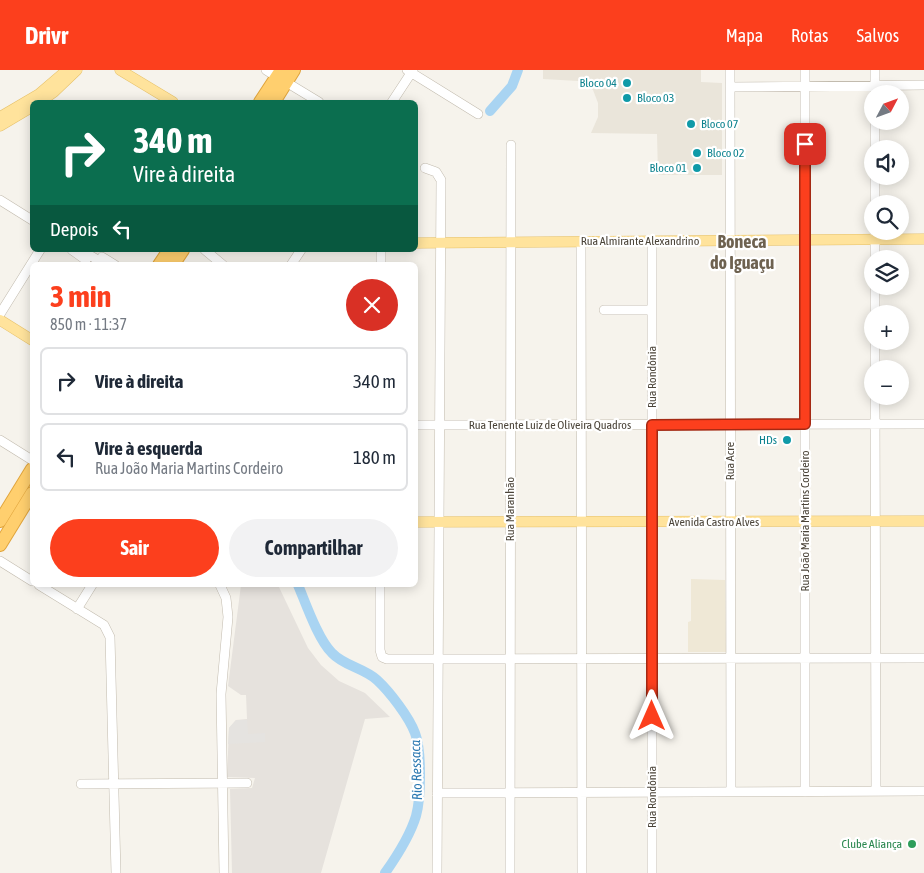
<!DOCTYPE html>
<html lang="pt">
<meta charset="utf-8">
<style>
:root{--surface:#fff;--page:#f2f2f3;--text:#1f2937;--muted:#747a83;--line:#e0e1e3;--accent:#fc3f1d}
body{margin:0;font-family:"Asap Condensed",sans-serif;background:var(--page);color:var(--text);height:100vh;display:flex;flex-direction:column;font-size:19px;white-space:nowrap}
*{box-sizing:border-box;margin:0}
p{font-size:16px;color:var(--muted)}
.icon{flex:none;width:28px;height:28px;fill:none;stroke:currentColor;stroke-width:2;stroke-linecap:round;stroke-linejoin:round}
.map{position:relative;flex:1;overflow:hidden}
.details{position:absolute;left:30px;top:192px;width:388px;height:325px;display:flex;flex-direction:column;background:var(--surface);border-radius:8px;box-shadow:0 2px 12px #0003}
.details>*{flex:none}
.guide{position:absolute;left:30px;top:30px;width:388px;height:152px;border-radius:8px;box-shadow:0 2px 12px #0003;background:#0b6e4f;color:#fff;overflow:hidden}
.needle{width:32px;rotate:49deg}
.tools{position:absolute;left:864px;top:15px;display:grid;gap:10px}
.tools a{display:grid;place-items:center;width:45px;height:45px;border-radius:50%;background:var(--surface);box-shadow:0 2px 12px #0003;font-size:25px}
.pin{position:absolute;display:grid;place-items:center;width:42px;height:42px;color:#fff;margin:-21px;border-radius:10px;box-shadow:0 2px 8px #0006}
.me{position:absolute;width:55px;margin:-28px;rotate:0deg;stroke-linejoin:round;filter:drop-shadow(0 0 4px #0008)}
.turn{display:flex;align-items:center;gap:18px;height:105px;padding:0 20px;font-size:22px}
.turn .icon{width:65px;height:65px;stroke-width:2.5}
.turn b{display:block;font-size:35px;line-height:42px}
.then{display:flex;align-items:center;height:48px;padding:0 20px;background:#0003;gap:10px;font-size:19px}
.round{display:grid;place-items:center;flex:none;width:52px;height:52px;border-radius:26px;background:var(--page)}
.overview{display:flex;align-items:center;justify-content:space-between;height:85px;padding:0 20px}
h1{font-size:30px;font-weight:700;line-height:38px;color:var(--accent)}
.action{display:flex;gap:10px;margin-top:auto;padding:10px 20px}
.action a{flex:1;height:58px;border-radius:30px;background:var(--accent);color:#fff;font-size:20px;font-weight:700;line-height:58px;text-align:center}
.action a+a{background:var(--page);color:var(--text)}
ul{padding:0;list-style:none}
li{display:flex;align-items:center;gap:15px;height:68px;margin:0 10px 8px;padding:0 10px;border:2px solid var(--line);border-radius:8px}
li div{flex:1}
li b{display:block;font-size:19px}
li em{font-style:normal}
header{display:flex;align-items:center;gap:30px;box-sizing:border-box;height:70px;padding:0 25px;background:var(--accent);color:#fff}
header strong{font-size:24px}
nav{display:flex;gap:28px;margin-inline-start:auto;font-size:18px}
.map>svg:first-child{display:block}
</style>
<header>
<strong>Drivr</strong>
<nav><a>Mapa</a><a>Rotas</a><a>Salvos</a></nav>
</header>
<div class="map">
<svg width="924" height="803" viewBox="0 0 924 803">
<rect width="100%" height="100%" fill="#f6f3ec"/>
<path fill="#eae5da" d="M543,0H701V12L722,13V105H658L657,64L591,63L598,47V33L593,20L589,16L578,11L543,9Z"/>
<path fill="#e6e2dd" d="M241,515H278L308,578L321,595L339,611L365,623L390,647L365,649L321,803H232L230,719L252,718L255,708L227,707L229,658L236,650L247,649L246,625H241L228,616Z"/>
<path fill="#efe8d6" d="M691,509L725,510L726,582H688V552L691,551Z"/>
<path fill="#e5e3e0" d="M236,650H247L248,664L265,663V672L228,674L229,658Z"/>
<g fill="none" stroke-linecap="round" stroke-linejoin="round">
<path stroke="#a9d4f2" stroke-width="10" d="M490,41L512,16L518,0
M298,515C306,534 318,569 332,583C344,596 364,598 377,610C390,622 409,647 415,663C422,681 421,728 416,746C410,766 397,786 385,803"/>
<g stroke="#c2bbae" stroke-width="10">
<path id="minor" d="M266,0L277,7
M407,0L478,44
M730,0L731,722
M875,0V24
M286,12L319,32
M730,17L924,15
M392,32L413,0
M875,51V79
M425,98L436,102L441,110L437,803
M875,106V134
M0,130L32,150
M875,161V189
M652,171V803
M581,172L582,803
M72,180L86,190
M81,180L106,195
M205,180L223,195
M102,187L115,195
M291,195L301,180
M381,195V180
M875,216V244
M604,240H652
M0,244L40,180
M875,271V299
M875,326L876,721
M415,355L924,354
M0,370L32,390
M0,491L32,511
M39,515L104,555L110,567L116,803
M220,515L226,528L228,547L221,624L224,803
M380,515V580L382,587L387,589L924,588
M77,539L92,515
M81,714L247,713
M805,722V0
M437,723L924,721
M510,803L511,75"/>
</g>
<g stroke="#e6c16a" stroke-width="11">
<path id="major" d="M120,0L173,32
M40,32L54,22L77,0
M0,47L39,24L67,0
M0,56L32,37
M415,173L924,169
M0,250L32,270
M415,452L924,451"/>
</g>
<g stroke="#e0a43c" stroke-width="14">
<path id="highway" d="M260,32L281,0
M274,32L294,0
M159,195L169,180
M173,195L183,180
M0,451L32,399
M0,475L32,423"/>
</g>
<use href="#minor" stroke="#fff" stroke-width="9"/>
<use href="#major" stroke="#ffe39c" stroke-width="10"/>
<use href="#highway" stroke="#ffcf6e" stroke-width="12"/>
</g>
<g fill="none" stroke-linecap="round" stroke-linejoin="round">
<g stroke="#a42913" stroke-width="12">
<path id="route" d="M652,646V355L805,354V74"/>
</g>
<use href="#route" stroke="#fc3f1d" stroke-width="9"/>
</g>
<g fill="#0f9aa8" stroke="#fff" stroke-width="2">
<circle cx="627" cy="13" r="5"/>
<circle cx="627" cy="28" r="5"/>
<circle cx="691" cy="54" r="5"/>
<circle cx="697" cy="83" r="5"/>
<circle cx="697" cy="98" r="5"/>
<circle cx="787" cy="370" r="5"/>
</g>
<circle fill="#2e9e5b" stroke="#fff" stroke-width="2" cx="912" cy="774" r="5"/>
<g text-anchor="middle" stroke-width="4.5" stroke-linejoin="round" paint-order="stroke">
<g font-size="12" fill="#0d838f" stroke="#fff" text-anchor="end">
<text x="617" y="17">Bloco 04</text>
<text x="637" y="32" text-anchor="start">Bloco 03</text>
<text x="701" y="58" text-anchor="start">Bloco 07</text>
<text x="707" y="87" text-anchor="start">Bloco 02</text>
<text x="687" y="102">Bloco 01</text>
<text x="777" y="374">HDs</text>
</g>
<g font-size="12" fill="#4b4439" stroke="#fff">
<text x="640" y="175">Rua Almirante Alexandrino</text>
<text transform="translate(652 307) rotate(-90)" y="4">Rua Rondônia</text>
<text x="550" y="359">Rua Tenente Luiz de Oliveira Quadros</text>
<text transform="translate(730 391) rotate(-90)" y="4">Rua Acre</text>
<text transform="translate(510 439) rotate(-90)" y="4">Rua Maranhão</text>
<text transform="translate(805 451) rotate(-90)" y="4">Rua João Maria Martins Cordeiro</text>
<text x="714" y="456">Avenida Castro Alves</text>
<text transform="translate(652 727) rotate(-90)" y="4">Rua Rondônia</text>
</g>
<g font-size="12" fill="#27864d" stroke="#fff" text-anchor="end">
<text x="902" y="778">Clube Aliança</text>
</g>
<g font-size="14" font-style="italic" fill="#2e7ab2" stroke="#fff">
<text transform="translate(416 700) rotate(-92)" y="5">Rio Ressaca</text>
</g>
<g font-size="18" font-weight="bold" fill="#6e6250" stroke="#fff">
<text x="742" y="178">Boneca<tspan x="742" dy="21">do Iguaçu</tspan></text>
</g>
</g>
</svg>
<div class="tools">
<a><svg class="needle" viewBox="-14 -14 28 28"><path d="M0-13l5 13h-10z" fill="#e53935"/><path d="M0 13l5-13h-10z" fill="#747a83"/></svg></a>
<a><svg class="icon" aria-label="sound" viewBox="0 0 24 24"><path d="M4 9h4l5-4v14l-5-4H4zM17 9q2 3 0 6"/></svg></a>
<a><svg class="icon" aria-label="search" viewBox="0 0 24 24"><circle cx="10" cy="10" r="6"/><path d="M15 15l6 6"/></svg></a>
<a><svg class="icon" aria-label="layers" viewBox="0 0 24 24"><path d="M12 4l9 5-9 5-9-5zM3 14l9 5 9-5"/></svg></a>
<a>+</a>
<a>−</a>
</div>
<div class="pin" style="left:805px;top:74px;background:#d93025"><svg class="icon" aria-label="arrive" viewBox="0 0 24 24"><path d="M6 21V4h12l-3 4 3 4H6"/></svg></div>
<svg class="me" style="left:652px;top:646px" viewBox="-20 -20 40 40"><path d="M0-17L14 15 0 8-14 15z" fill="#fc3f1d" stroke="#fff" stroke-width="4"/></svg>
<div class="guide">
<div class="turn"><svg class="icon" aria-label="right" viewBox="0 0 24 24"><path d="M7 20v-9h11M14 6l5 5-5 5"/></svg><div><b>340 m</b>Vire à direita</div></div>
<div class="then">Depois<svg class="icon" aria-label="left" viewBox="0 0 24 24"><path d="M17 20v-9H6M10 6l-5 5 5 5"/></svg></div>
</div>
<section class="details">
<div class="overview"><div><h1>3 min</h1><p>850 m · 11:37</p></div><a class="round" style="background:#d93025;color:#fff"><svg class="icon" aria-label="close" viewBox="0 0 24 24"><path d="M6 6l12 12M18 6L6 18"/></svg></a></div>
<ul>
<li><svg class="icon" aria-label="right" viewBox="0 0 24 24"><path d="M7 20v-9h11M14 6l5 5-5 5"/></svg><div><b>Vire à direita</b></div><em>340 m</em></li>
<li><svg class="icon" aria-label="left" viewBox="0 0 24 24"><path d="M17 20v-9H6M10 6l-5 5 5 5"/></svg><div><b>Vire à esquerda</b><p>Rua João Maria Martins Cordeiro</p></div><em>180 m</em></li>
</ul>
<div class="action"><a>Sair</a><a>Compartilhar</a></div>
</section>
</div>
